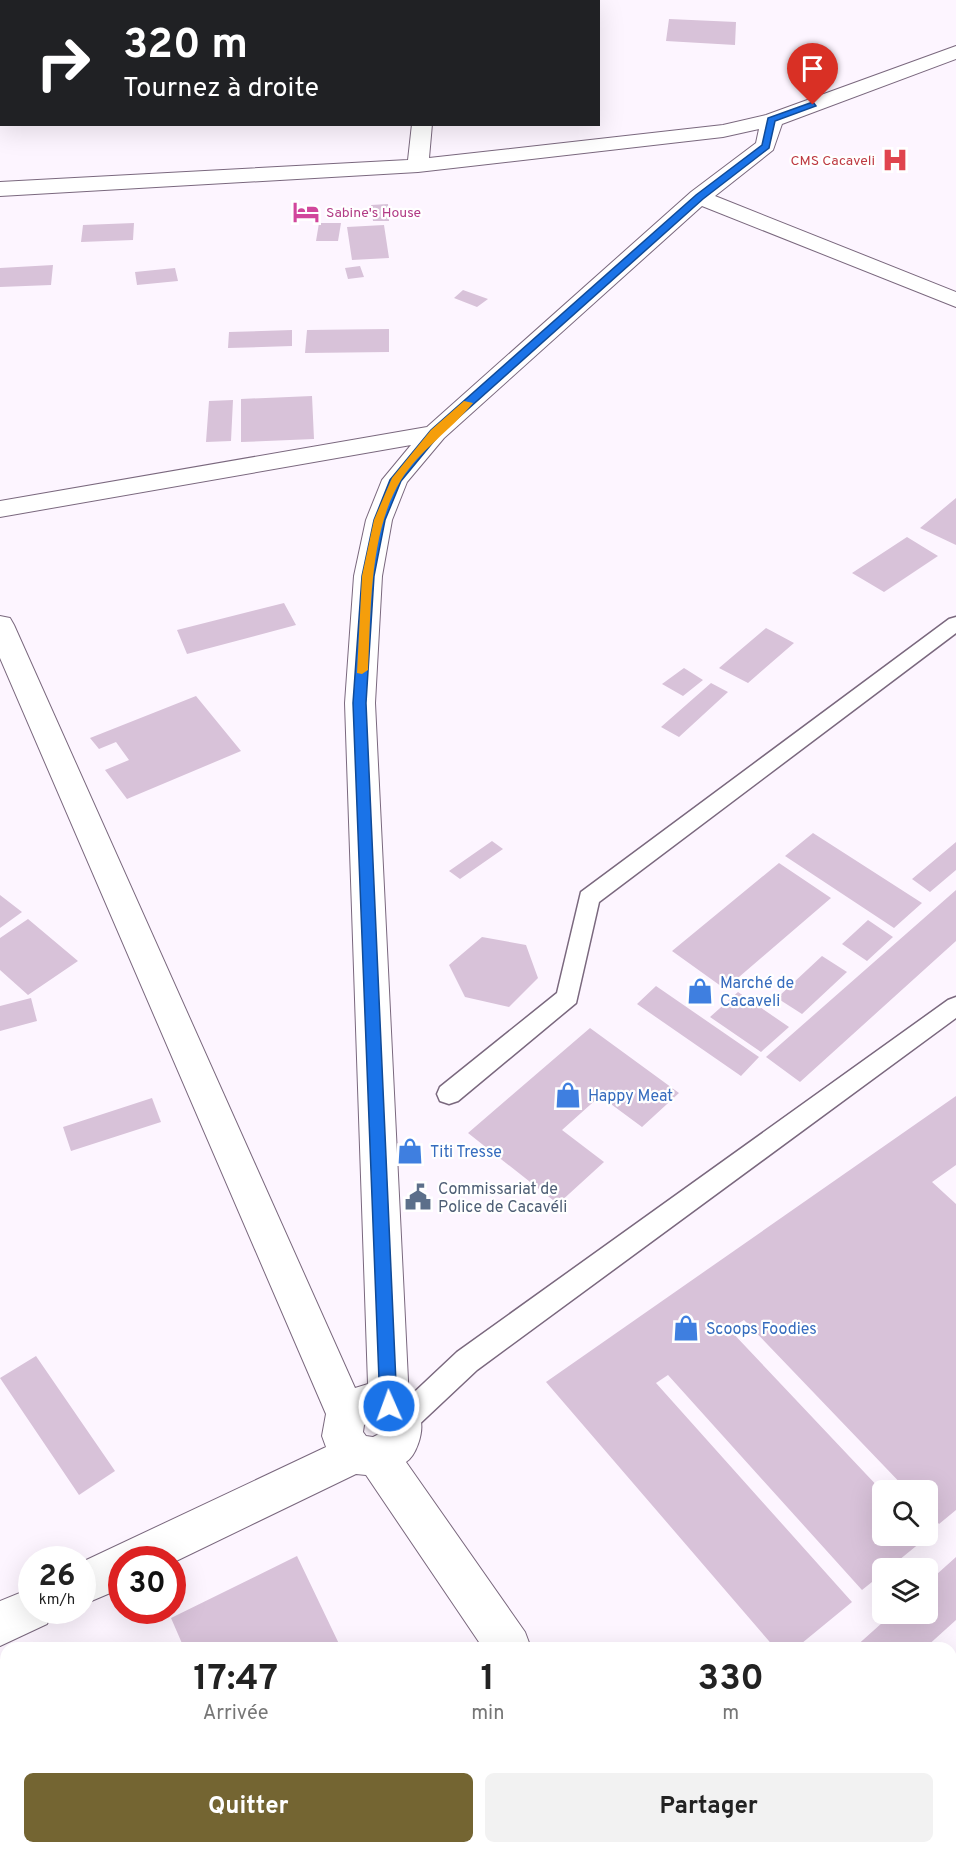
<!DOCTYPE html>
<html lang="fr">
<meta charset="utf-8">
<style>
:root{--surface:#fff;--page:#f2f2f2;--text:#222;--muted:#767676;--accent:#746532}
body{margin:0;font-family:Overpass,sans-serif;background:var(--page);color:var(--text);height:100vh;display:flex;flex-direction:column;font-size:22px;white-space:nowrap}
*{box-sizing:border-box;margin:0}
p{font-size:20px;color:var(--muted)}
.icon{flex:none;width:33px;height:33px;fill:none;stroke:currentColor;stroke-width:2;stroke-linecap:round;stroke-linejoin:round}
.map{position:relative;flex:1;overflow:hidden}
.drawer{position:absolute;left:0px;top:1642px;width:957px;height:212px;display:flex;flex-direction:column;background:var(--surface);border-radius:18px 18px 0 0;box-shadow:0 6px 24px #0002}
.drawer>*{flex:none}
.hud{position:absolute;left:0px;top:0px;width:600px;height:126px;box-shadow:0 6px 24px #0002;background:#202124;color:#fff;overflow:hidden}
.tools{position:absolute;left:872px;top:1480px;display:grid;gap:12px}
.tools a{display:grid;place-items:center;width:66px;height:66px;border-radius:9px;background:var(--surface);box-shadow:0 6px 24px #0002;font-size:30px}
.speed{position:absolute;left:18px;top:1546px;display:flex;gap:12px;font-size:30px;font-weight:700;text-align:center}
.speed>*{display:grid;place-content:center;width:78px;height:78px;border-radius:50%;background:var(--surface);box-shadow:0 6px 24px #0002;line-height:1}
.speed small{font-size:15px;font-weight:400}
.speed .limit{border:9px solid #d22;background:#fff;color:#111}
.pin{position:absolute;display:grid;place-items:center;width:51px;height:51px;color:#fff;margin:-62px -26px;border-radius:50% 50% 50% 0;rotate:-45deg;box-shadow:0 0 6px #0007}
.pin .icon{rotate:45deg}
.me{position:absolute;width:66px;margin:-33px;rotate:358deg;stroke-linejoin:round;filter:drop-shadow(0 0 4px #0008)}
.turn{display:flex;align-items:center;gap:21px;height:126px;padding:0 24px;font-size:27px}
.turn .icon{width:78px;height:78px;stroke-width:2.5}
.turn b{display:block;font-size:42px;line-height:51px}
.eta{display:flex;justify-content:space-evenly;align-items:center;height:102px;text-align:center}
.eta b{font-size:36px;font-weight:700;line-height:42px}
.action{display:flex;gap:12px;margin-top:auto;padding:12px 24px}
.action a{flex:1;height:69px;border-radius:9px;background:var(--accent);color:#fff;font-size:24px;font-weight:700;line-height:69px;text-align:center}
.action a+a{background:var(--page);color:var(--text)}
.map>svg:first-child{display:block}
</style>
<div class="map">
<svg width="956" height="1853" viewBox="0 0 956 1853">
<rect width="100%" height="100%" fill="#fdf5ff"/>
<path fill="#d8c2d9" d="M669,19L736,22L735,45L666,41Z
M388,204L389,221H373L371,205Z
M134,223L133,240L81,242L83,225Z
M319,223H341L338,241H316Z
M384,225L389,258L352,260L347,227Z
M53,265L51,285L0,287V268Z
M360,266L364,277L348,279L345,268Z
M175,268L178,281L137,285L135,272Z
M463,290L488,299L477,307L454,298Z
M389,329V352L305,353L307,330Z
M292,330V346L228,348L229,332Z
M312,396L314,439L241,442V399Z
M233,400L231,441L206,442L209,401Z
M956,498V545L920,528Z
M907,537L938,556L884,592L852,573Z
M284,603L296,625L187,654L177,630Z
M766,628L794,643L748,683L719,668Z
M684,668L703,680L683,696L662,684Z
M711,683L728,692L679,737L661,727Z
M196,696L241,751L127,799L105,770L129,760L116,742L99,749L90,738Z
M813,833L922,903L894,928L785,856Z
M492,841L503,849L460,879L449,871Z
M956,842V870L930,892L912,879Z
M779,863L831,898L725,989L672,951Z
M956,890V941L800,1082L766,1057Z
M0,895L22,912L0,928Z
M28,919L78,961L28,995L0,970V938Z
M868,920L893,937L867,961L842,944Z
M482,937L526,945L538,978L509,1007L465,997L449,965Z
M822,956L847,972L802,1014L777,998Z
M656,986L759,1057L741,1076L637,1004Z
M738,992L789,1027L761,1052L710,1017Z
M31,998L37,1021L0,1031V1006Z
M590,1028L679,1093L642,1127L600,1096L562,1130L604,1162L558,1204L468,1133Z
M956,1096V1165L932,1182L956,1204V1510L939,1524L927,1511V1491H908L744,1320L729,1329L882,1491V1536L926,1538L888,1569H882V1574L862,1590L668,1375L656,1383L852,1602L796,1648H775L546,1382Z
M152,1098L161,1122L71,1151L63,1127Z
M36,1356L115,1471L79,1495L0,1378Z
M297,1556L341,1648H184L171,1618Z
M956,1557V1620L925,1648H854L892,1614H927V1583Z
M130,1848H248L241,1853H122Z"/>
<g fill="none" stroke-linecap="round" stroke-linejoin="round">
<g stroke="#7a687e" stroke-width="3">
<path id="lane" d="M956,617V633L599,902L576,1003L458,1101L449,1104L440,1101L437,1094L440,1087L557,993L581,892L949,619Z
M956,997V1018L477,1370L411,1432L401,1436L391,1432L387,1423L391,1414L457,1352L948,1000Z"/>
</g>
<g stroke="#7a687e" stroke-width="2">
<path id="street" d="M424,0H442V2H424Z
M956,46V59L782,124L773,150L715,196L956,292V307L702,206L444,438L407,482L392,520L382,576L375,703L409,1401C413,1407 420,1415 421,1422C423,1434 416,1456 406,1462L525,1632L531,1648H483L366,1475L356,1474L172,1563V1560H122V1588L82,1605V1562L326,1447L322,1436L326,1414L0,658V616L10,618L14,625L355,1388L368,1384L345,703L354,576L366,520L382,480L411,445L0,517V501L427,427L691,192L756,143L759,129L723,137L418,172L0,196V182L408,160L412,124H432L429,158L723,125L766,115ZM370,1421L377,1422L380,1427L379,1434L373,1437L366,1436L363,1432L364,1425Z
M32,1588V1611H53L47,1624L0,1646V1601Z
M622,1848H670L673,1853H625Z"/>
</g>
<use href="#lane" fill="#fff" fill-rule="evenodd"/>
<use href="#street" fill="#fff" fill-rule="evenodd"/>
</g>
<path fill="#1a73e8" stroke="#114b97" stroke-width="1.5" d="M813,102L816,106L775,121L769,148L703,199L439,435L401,481L385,520L374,576L366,703L397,1406L395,1411L389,1413L383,1411L380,1406L353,703L362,576L374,520L390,480L431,430L696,195L762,145L768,118Z"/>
<path fill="#f59e0b" d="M464,401L473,403C451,430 420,450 401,480C369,531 371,612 368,670L362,674L357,673L362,576L374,520L392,478L431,430Z"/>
<defs>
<g id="hospital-bare" transform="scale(2.07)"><path d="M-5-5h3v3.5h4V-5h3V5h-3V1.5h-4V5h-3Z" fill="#e0444e" stroke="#fff" stroke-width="2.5" paint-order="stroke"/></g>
<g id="hotel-bare" transform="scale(2.07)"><path d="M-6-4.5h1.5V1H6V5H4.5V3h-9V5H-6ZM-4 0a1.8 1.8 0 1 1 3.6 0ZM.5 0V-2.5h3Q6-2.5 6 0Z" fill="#d1479c" stroke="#fff" stroke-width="2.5" paint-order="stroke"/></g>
<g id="shop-bare" transform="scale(2.07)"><path d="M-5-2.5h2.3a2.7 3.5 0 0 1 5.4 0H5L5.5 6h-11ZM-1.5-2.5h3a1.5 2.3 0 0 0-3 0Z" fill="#3f7fe0" stroke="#fff" stroke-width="2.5" paint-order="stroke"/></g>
<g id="civic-bare" transform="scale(2.07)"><path d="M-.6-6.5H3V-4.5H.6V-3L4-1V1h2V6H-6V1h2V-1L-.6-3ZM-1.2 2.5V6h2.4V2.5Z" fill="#5c6f8a" stroke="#fff" stroke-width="2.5" paint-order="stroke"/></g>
</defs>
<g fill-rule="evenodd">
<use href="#hospital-bare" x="895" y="160"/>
<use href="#hotel-bare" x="306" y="212"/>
<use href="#shop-bare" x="700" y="991"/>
<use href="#shop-bare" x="568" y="1095"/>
<use href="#shop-bare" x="410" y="1151"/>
<use href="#civic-bare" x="418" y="1197"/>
<use href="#shop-bare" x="686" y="1328"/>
</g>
<g text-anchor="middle" stroke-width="4.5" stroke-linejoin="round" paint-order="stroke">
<g font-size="14" fill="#be3a42" stroke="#fff" text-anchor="end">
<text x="875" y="165">CMS Cacaveli</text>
</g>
<g font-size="14" fill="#b23c85" stroke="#fff" text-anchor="start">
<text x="326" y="217">Sabine's House</text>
</g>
<g font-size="16" fill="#366cbe" stroke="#fff" text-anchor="start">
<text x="720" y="988">Marché de<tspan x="720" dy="18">Cacaveli</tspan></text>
<text x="588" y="1101">Happy Meat</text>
<text x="430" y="1157">Titi Tresse</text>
<text x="706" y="1334">Scoops Foodies</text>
</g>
<g font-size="16" fill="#4e5e75" stroke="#fff" text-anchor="start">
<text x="438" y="1194">Commissariat de<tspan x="438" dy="18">Police de Cacavéli</tspan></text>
</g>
</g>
</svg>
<div class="tools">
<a><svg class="icon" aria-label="search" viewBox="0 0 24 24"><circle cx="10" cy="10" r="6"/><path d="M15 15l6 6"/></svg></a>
<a><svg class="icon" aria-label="layers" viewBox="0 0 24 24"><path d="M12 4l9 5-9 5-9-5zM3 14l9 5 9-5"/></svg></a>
</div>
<div class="speed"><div>26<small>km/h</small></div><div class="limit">30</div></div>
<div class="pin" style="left:813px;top:105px;background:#d93025"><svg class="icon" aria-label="arrive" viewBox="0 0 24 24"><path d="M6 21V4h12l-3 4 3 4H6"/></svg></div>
<svg class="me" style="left:389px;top:1406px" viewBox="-20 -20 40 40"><circle r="17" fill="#1a73e8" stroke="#fff" stroke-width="3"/><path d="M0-11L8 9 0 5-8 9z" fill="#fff"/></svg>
<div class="hud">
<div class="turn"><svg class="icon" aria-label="right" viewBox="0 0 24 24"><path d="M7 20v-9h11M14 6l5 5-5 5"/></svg><div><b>320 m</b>Tournez à droite</div></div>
</div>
<section class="drawer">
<div class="eta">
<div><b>17:47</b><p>Arrivée</p></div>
<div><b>1</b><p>min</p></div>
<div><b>330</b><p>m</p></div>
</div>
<div class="action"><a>Quitter</a><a>Partager</a></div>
</section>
</div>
